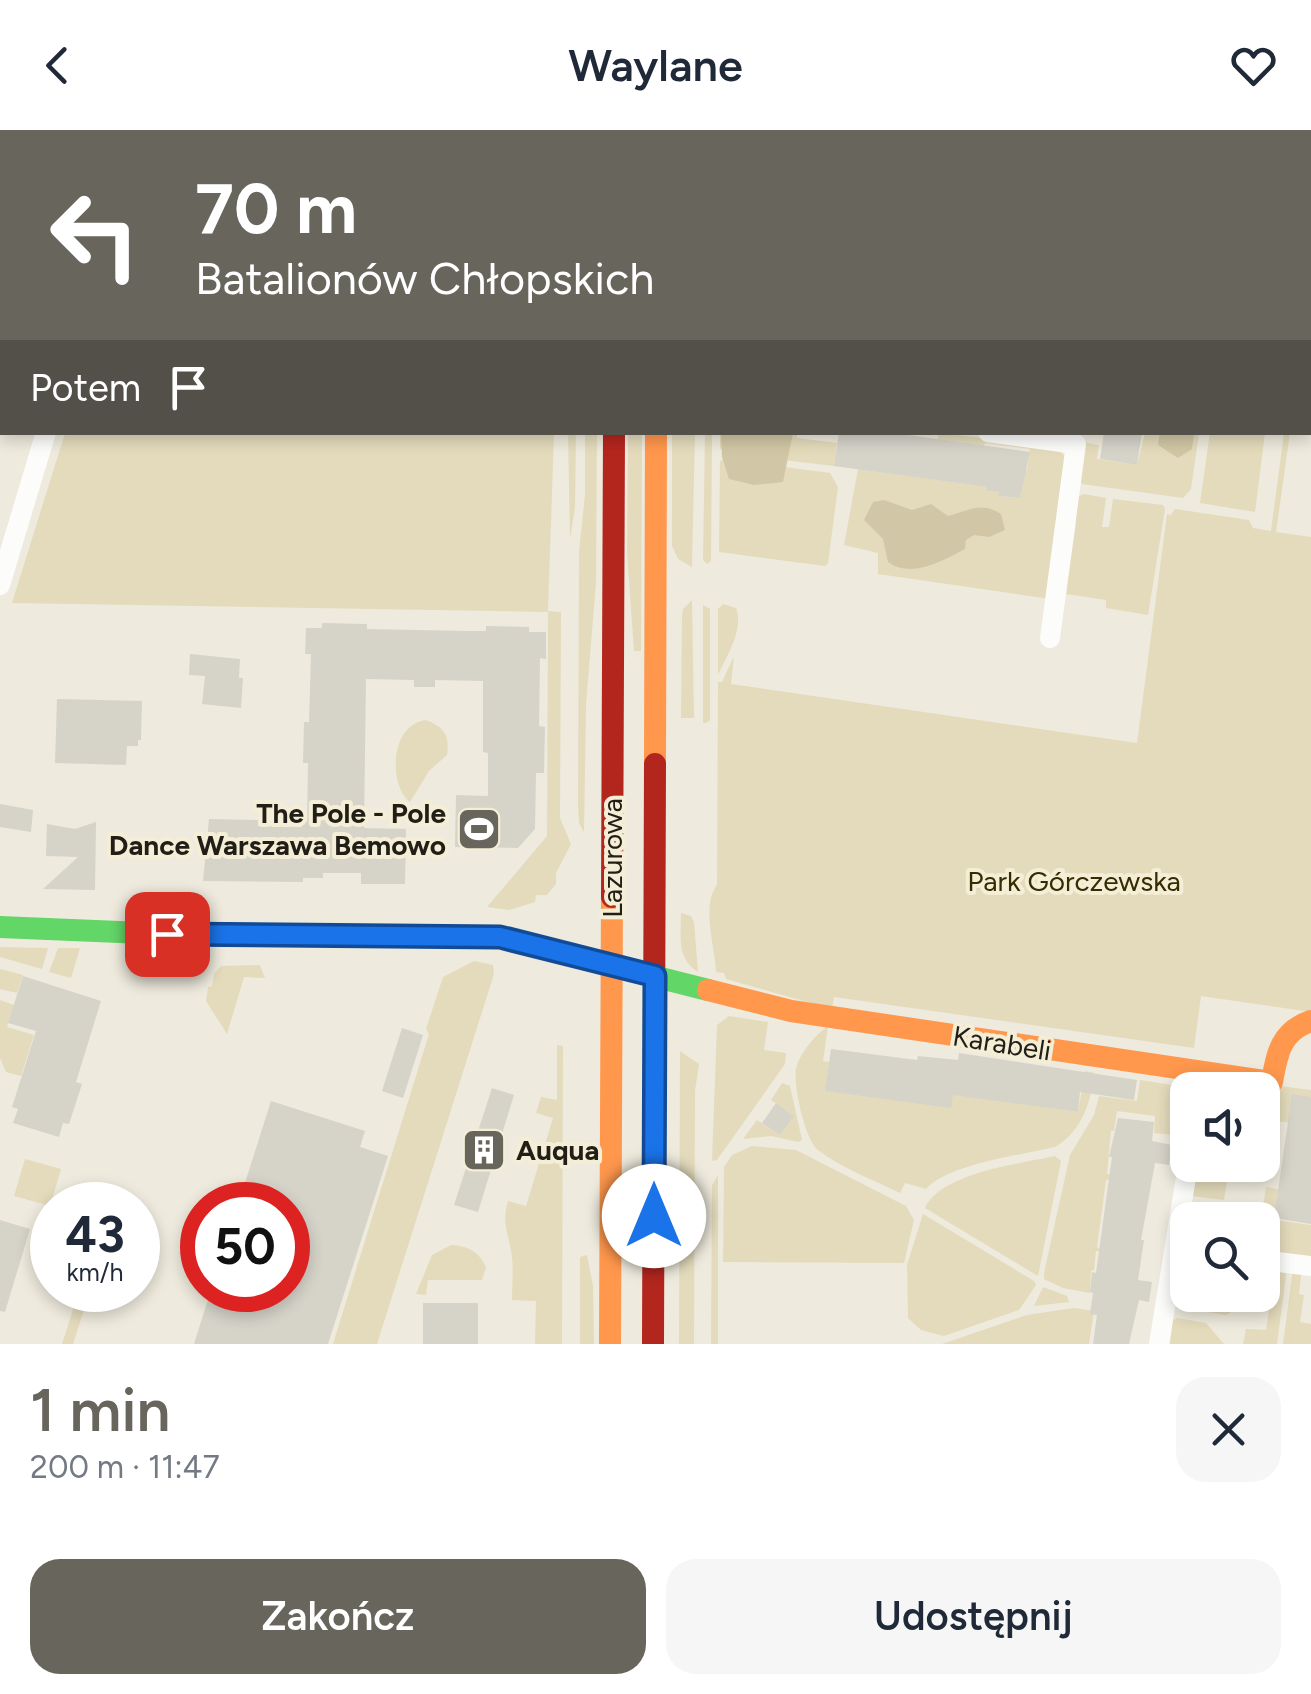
<!DOCTYPE html>
<html lang="pl">
<meta charset="utf-8">
<style>
:root{--surface:#fff;--page:#f6f6f7;--text:#1f2937;--muted:#747a83;--accent:#68655c}
body{margin:0;font-family:Figtree,sans-serif;background:var(--page);color:var(--text);height:100vh;display:flex;flex-direction:column;font-size:38px;white-space:nowrap}
*{box-sizing:border-box;margin:0}
p{font-size:32px;color:var(--muted)}
.icon{flex:none;width:55px;height:55px;fill:none;stroke:currentColor;stroke-width:2;stroke-linecap:round;stroke-linejoin:round}
.map{position:relative;height:1214px;overflow:hidden}
.drawer{display:flex;flex-direction:column;background:var(--surface);flex:1}
.drawer>*{flex:none}
.guide{position:absolute;left:0px;top:0px;width:1312px;height:305px;box-shadow:0 5px 15px #0003;background:#68655c;color:#fff;overflow:hidden}
.buttons{position:absolute;left:1170px;top:942px;display:grid;gap:20px}
.buttons a{display:grid;place-items:center;width:110px;height:110px;border-radius:20px;background:var(--surface);box-shadow:0 5px 15px #0003;font-size:50px}
.speed{position:absolute;left:30px;top:1052px;display:flex;gap:20px;font-size:50px;font-weight:700;text-align:center}
.speed>*{display:grid;place-content:center;width:130px;height:130px;border-radius:50%;background:var(--surface);box-shadow:0 5px 15px #0003;line-height:1}
.speed small{font-size:25px;font-weight:400}
.speed .limit{border:15px solid #d22;background:#fff;color:#111}
.pin{position:absolute;display:grid;place-items:center;width:85px;height:85px;color:#fff;margin:-42px;border-radius:20px;box-shadow:0 5px 15px #0006}
.me{position:absolute;width:110px;margin:-55px;rotate:0deg;stroke-linejoin:round;filter:drop-shadow(0 0 8px #0008)}
.turn{display:flex;align-items:center;gap:35px;height:210px;padding:0 30px;font-size:45px}
.turn .icon{width:130px;height:130px;stroke-width:2.5}
.turn b{display:block;font-size:70px;line-height:85px}
.then{display:flex;align-items:center;height:95px;padding:0 30px;background:#0003;gap:20px;font-size:38px}
.round{display:grid;place-items:center;flex:none;width:105px;height:105px;border-radius:30px;background:var(--page)}
.overview{display:flex;align-items:center;justify-content:space-between;height:170px;padding:0 30px}
h1{font-size:60px;font-weight:600;line-height:75px;color:var(--accent)}
.action{display:flex;gap:20px;margin-top:auto;padding:20px 30px}
.action a{flex:1;height:115px;border-radius:30px;background:var(--accent);color:#fff;font-size:40px;font-weight:600;line-height:115px;text-align:center}
.action a+a{background:var(--page);color:var(--text)}
header{display:flex;justify-content:space-between;align-items:center;height:130px;padding:0 30px;background:var(--surface);font-size:45px;font-weight:600}
.map>svg:first-child{display:block}
</style>
<header><svg class="icon" aria-label="back" viewBox="0 0 24 24"><path d="M15 5l-7 7 7 7"/></svg>Waylane<svg class="icon" aria-label="heart" viewBox="0 0 24 24"><path d="M12 20l-8-8c-3-5 5-10 8-4 3-6 11-1 8 4z"/></svg></header>
<div class="map">
<svg width="1311" height="1214" viewBox="0 0 1311 1214">
<rect width="100%" height="100%" fill="#eeeadd"/>
<path fill="#e4dbbc" d="M720,302L797,303V308L837,313L834,336L725,323L720,318Z
M1210,302L1265,303L1255,382L1200,373Z
M65,303H554L548,481L561,482L560,688L571,714L556,743V754L547,765H536L535,772L509,780L487,777L547,706L548,482L12,473Z
M568,303H576L575,378L570,408Z
M585,303H597L596,453L586,574L584,702L579,693L578,676L579,422L585,365Z
M628,303H642L641,521H634L627,423Z
M672,303H695L692,437L678,429L672,416Z
M705,303H712L711,431L707,434L703,430Z
M939,303L1053,316L1065,326L1050,469L878,444V423L844,415L858,339L987,357V361L999,362V366L1020,368L1023,345L1017,339L1027,340L1030,319L985,313L983,319L937,313Z
M1145,303H1199L1191,359L1183,368L1082,354L1079,348L1083,312L1099,315L1097,329L1137,335Z
M1284,303H1290L1276,402L1311,407V882L1201,866L1194,918L834,867L832,879L726,849L724,843L716,842C715,817 701,775 717,755L718,552H722L734,526L731,554L1137,613L1167,384L1171,385L1175,379L1249,390L1253,398L1271,401Z
M725,329L830,343L838,357L828,433L825,436L719,422L720,331Z
M1084,364L1106,368L1102,397H1109L1113,369L1163,375L1165,379L1148,485L1106,478V470L1066,464L1076,393L1072,392L1076,367Z
M692,470L694,588H681L682,487L683,479Z
M723,474L736,478C744,500 727,525 718,545V479Z
M703,475L710,479V590L706,593H703Z
M426,590C444,597 450,605 447,625L429,641L410,672C388,655 390,594 426,590Z
M681,783L691,786L694,792L698,842C676,828 681,806 681,783Z
M0,817L48,818L42,839L0,827Z
M58,818H80L71,848L49,842Z
M474,831L493,835L494,844L377,1214H333L429,904L426,899L443,847Z
M260,835L265,848L244,847L227,904L206,871L208,857L212,856L214,844L221,836Z
M0,839L23,845L17,863L0,859Z
M0,870L14,875L7,897L34,905L21,946L6,942L0,928Z
M729,886L768,892L764,920L786,923L785,934L717,1030L712,1031L717,895Z
M828,896L823,931L829,932L826,959L953,964L1078,982L1085,941L1095,943C1090,973 1083,1000 1055,1017C1022,1025 948,1034 926,1059L905,1053L900,1063C874,1050 841,1038 818,1020C805,1010 793,955 796,939C799,924 816,904 828,896Z
M557,915L563,916L562,1214H535L536,1171L512,1170C512,1154 514,1136 511,1120C507,1101 502,1091 508,1071L526,1076L553,988L536,983L541,967L557,970Z
M680,921L699,934L695,961L694,1214H679Z
M1140,950L1185,957V1004L1182,1006L1154,1003L1155,986L1117,981L1114,1001H1111L1107,1044L1112,1045L1111,1049L1106,1050L1097,1117L1102,1121H1096L1094,1140L1091,1141L1090,1163L1063,1158L1044,1149V1143L1070,1025L1094,985L1099,966L1137,971Z
M782,953L790,956L802,1010L798,1012L771,1006L743,1009L757,990L780,1005L793,985L771,970Z
M1280,956L1311,960V968L1292,993L1275,991Z
M752,1016L796,1020L906,1076L914,1090L904,1133L723,1132L724,1037L732,1025Z
M1055,1026L1061,1031L1038,1146L925,1078C941,1043 1019,1034 1055,1026Z
M25,1029L61,1039L50,1076L14,1066Z
M1196,1035H1258L1256,1049L1195,1040Z
M718,1045V1214H711L712,1055Z
M1193,1046L1227,1051L1224,1070L1190,1066Z
M1266,1057L1283,1060L1275,1090L1311,1095V1130L1267,1122L1263,1117L1261,1090Z
M1191,1072L1252,1081L1250,1090H1189Z
M923,1084L1034,1151L1036,1155L1019,1180L944,1206L921,1200L908,1188L907,1135Z
M451,1115C467,1116 480,1121 486,1138L482,1150H428L426,1165L416,1164L432,1125Z
M587,1125L593,1156L594,1214H580V1127Z
M1187,1130L1188,1165H1236L1233,1181L1226,1185L1176,1177L1181,1139Z
M1263,1138H1287L1277,1214H1243L1246,1199L1266,1200L1272,1158L1263,1156Z
M1293,1138L1302,1139L1299,1164L1304,1165L1300,1192L1311,1194V1214H1283Z
M1043,1157L1067,1166L1069,1172L1034,1176Z
M83,1162L88,1168L73,1214H62L78,1164Z
M1074,1178L1094,1181L1089,1214H942L1027,1185Z
M1177,1188L1206,1193L1224,1214H1170L1173,1190Z"/>
<path fill="#d1c7a6" d="M721,303H793L783,352L754,355L729,349L722,327Z
M1160,303H1194L1192,319L1178,328L1158,315Z
M884,370L912,380L931,374L948,386C967,381 981,371 1001,384L1005,400L989,407L974,405L966,410L965,419C942,431 911,449 888,432L883,409L864,390L873,372Z"/>
<path fill="#d6d3c9" d="M839,302H887L1030,322L1020,368L998,366L999,362L986,361L987,357L834,336Z
M1104,302H1142L1137,335L1100,329Z
M322,493L367,494V499L465,501H486V496L529,497V502H546V529L540,528L539,596L545,597L544,643H536L535,699L518,718L455,717L456,665L488,666V623L483,622V551L435,550V557H414V550L366,549L364,698L406,699L405,754H361V743H323V748H303V752L203,751L209,689L258,690V696L302,697V691H307L308,633H303L304,592H309L311,524H305L306,498H322Z
M190,524L240,529L239,548H243L241,578L202,574L205,546L189,545Z
M57,569L142,571L141,610H138V616H127L126,635L55,633Z
M0,674L33,680L31,702L0,697Z
M96,692L95,760L43,759L78,727L46,726L47,694L75,699Z
M23,846L101,871L76,952L82,954L69,994L63,993L59,1007L13,993L18,979L12,977L36,901L8,893Z
M402,898L423,905L403,968L382,961Z
M831,919L917,930L918,926L958,930L959,923L1137,950L1134,970L1080,962L1078,982L953,965L951,978L825,961Z
M492,958L514,965L478,1082L454,1075Z
M1292,964L1311,967V1094L1274,1088Z
M271,971L365,1001L360,1017L388,1026L328,1214H194L211,1160H288V1075H238Z
M776,973L794,986L780,1005L762,993Z
M1118,988L1154,992L1152,1011L1172,1015L1169,1035L1155,1033L1141,1110H1144L1138,1150L1152,1152L1149,1172L1139,1170L1129,1214H1093L1097,1185L1090,1184L1093,1163L1090,1162L1092,1142L1096,1143L1112,1027H1109Z
M0,1090L30,1099L5,1182L0,1181Z
M423,1173H478V1214H423Z"/>
<g fill="none" stroke-linecap="round" stroke-linejoin="round">
<path stroke="#fcfcfa" stroke-width="20" d="M14,0L16,2
M1118,0L1135,2
M894,2V0
M1164,2L1165,0
M1310,28H1311
M988,302L1076,314L1050,508
M0,455L46,302
M1262,1130L1311,1136
M1159,1214L1188,1035"/>
<path stroke="#63d668" stroke-width="22" d="M615,0V2
M658,0V2
M0,797L167,804L499,807L708,860"/>
<path stroke="#ff974d" stroke-width="22" d="M655,634L656,302
M708,860L791,881L1272,952C1277,923 1281,901 1311,891
M610,1214L612,767"/>
<path stroke="#b3261e" stroke-width="22" d="M612,767L614,302
M653,1214L655,634"/>
</g>
<g fill="none" stroke-linecap="round" stroke-linejoin="round">
<g stroke="#114b97" stroke-width="25">
<path id="route" d="M167,804L500,807L655,846L654,1086"/>
</g>
<use href="#route" stroke="#1a73e8" stroke-width="18"/>
</g>
<defs>
<g id="stadium-square" transform="scale(2.25)"><rect x="-9" y="-9" width="18" height="18" rx="4" fill="#68655c" stroke="#f4eed7"/><path d="M0-5a6.5 5 0 1 0 0 10a6.5 5 0 1 0 0-10ZM-3.5-1.8h7v3.6h-7Z" fill="#fff"/></g>
<g id="building-square" transform="scale(2.25)"><rect x="-9" y="-9" width="18" height="18" rx="4" fill="#68655c" stroke="#f4eed7"/><path d="M-4-6H4V6H1V3H-1V6H-4ZM-2.5-4.3h1.7v1.8h-1.7ZM.8-4.3h1.7v1.8H.8ZM-2.5-1h1.7V.8h-1.7ZM.8-1h1.7V.8H.8Z" fill="#fff"/></g>
</defs>
<g fill-rule="evenodd">
<use href="#stadium-square" x="479" y="699"/>
<use href="#building-square" x="484" y="1020"/>
</g>
<g text-anchor="middle" stroke-width="8" stroke-linejoin="round" paint-order="stroke">
<g font-size="28" font-weight="bold" fill="#201e16" stroke="#f4eed7" text-anchor="end">
<text x="446" y="693">The Pole - Pole<tspan x="446" dy="32">Dance Warszawa Bemowo</tspan></text>
<text x="516" y="1030" text-anchor="start">Auqua</text>
</g>
<g font-size="28" fill="#201e16" stroke="#f4eed7">
<text transform="translate(612 728) rotate(-90)" y="10">Lazurowa</text>
<text transform="translate(1002 913) rotate(9)" y="10">Karabeli</text>
</g>
<g font-size="28" fill="#372b01" stroke="#f4eed7">
<text x="1074" y="761">Park Górczewska</text>
</g>
</g>
</svg>
<div class="buttons">
<a><svg class="icon" aria-label="sound" viewBox="0 0 24 24"><path d="M4 9h4l5-4v14l-5-4H4zM17 9q2 3 0 6"/></svg></a>
<a><svg class="icon" aria-label="search" viewBox="0 0 24 24"><circle cx="10" cy="10" r="6"/><path d="M15 15l6 6"/></svg></a>
</div>
<div class="speed"><div>43<small>km/h</small></div><div class="limit">50</div></div>
<div class="pin" style="left:167px;top:804px;background:#d93025"><svg class="icon" aria-label="arrive" viewBox="0 0 24 24"><path d="M6 21V4h12l-3 4 3 4H6"/></svg></div>
<svg class="me" style="left:654px;top:1086px" viewBox="-20 -20 40 40"><circle r="19" fill="#fff"/><path d="M0-13L10 11 0 6-10 11z" fill="#1a73e8"/></svg>
<div class="guide">
<div class="turn"><svg class="icon" aria-label="left" viewBox="0 0 24 24"><path d="M17 20v-9H6M10 6l-5 5 5 5"/></svg><div><b>70 m</b>Batalionów Chłopskich</div></div>
<div class="then">Potem<svg class="icon" aria-label="arrive" viewBox="0 0 24 24"><path d="M6 21V4h12l-3 4 3 4H6"/></svg></div>
</div>
</div>
<section class="drawer">
<div class="overview"><div><h1>1 min</h1><p>200 m · 11:47</p></div><a class="round"><svg class="icon" aria-label="close" viewBox="0 0 24 24"><path d="M6 6l12 12M18 6L6 18"/></svg></a></div>
<div class="action"><a>Zakończ</a><a>Udostępnij</a></div>
</section>
